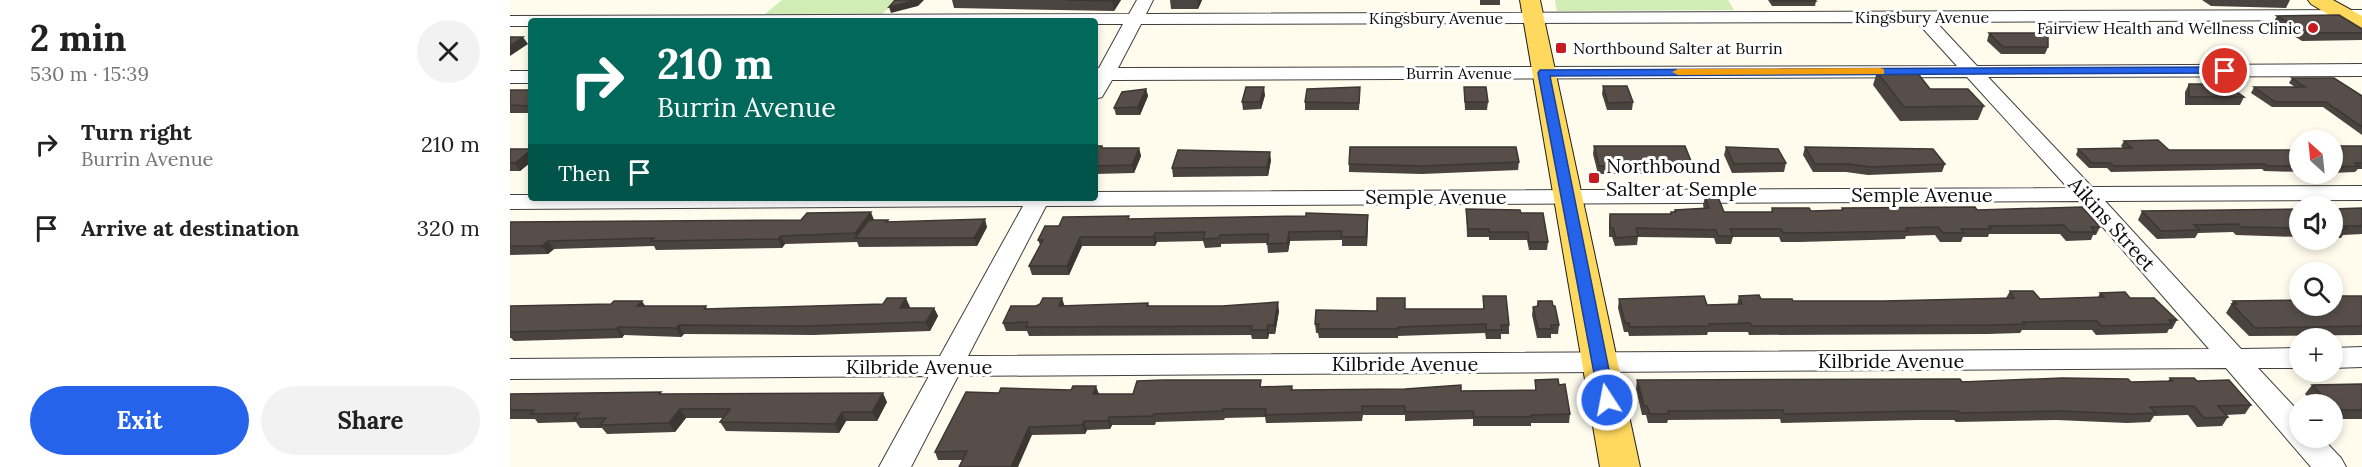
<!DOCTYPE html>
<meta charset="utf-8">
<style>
:root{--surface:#fff;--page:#f2f2f2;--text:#222;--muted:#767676;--accent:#2563eb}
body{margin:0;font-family:Lora,serif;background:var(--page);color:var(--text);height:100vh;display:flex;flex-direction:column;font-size:22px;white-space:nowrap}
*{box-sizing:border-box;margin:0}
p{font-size:20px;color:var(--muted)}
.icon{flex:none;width:33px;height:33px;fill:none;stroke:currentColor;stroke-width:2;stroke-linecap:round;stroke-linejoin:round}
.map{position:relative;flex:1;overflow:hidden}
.sheet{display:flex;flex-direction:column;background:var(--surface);width:510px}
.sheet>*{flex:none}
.banner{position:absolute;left:18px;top:18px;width:570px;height:183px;border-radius:6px;box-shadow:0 3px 9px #0003;background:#00695c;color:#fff;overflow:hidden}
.needle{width:39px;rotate:333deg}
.buttons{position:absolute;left:1779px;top:130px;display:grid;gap:12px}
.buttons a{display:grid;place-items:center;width:54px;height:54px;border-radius:50%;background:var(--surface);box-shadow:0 3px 9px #0003;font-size:30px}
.pin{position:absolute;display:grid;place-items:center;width:51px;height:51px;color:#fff;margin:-26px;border:3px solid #fff;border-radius:50%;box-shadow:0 2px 6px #0007}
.me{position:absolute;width:66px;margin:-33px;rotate:349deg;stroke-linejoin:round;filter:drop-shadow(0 0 4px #0008)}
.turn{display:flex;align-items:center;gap:21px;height:126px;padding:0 30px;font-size:27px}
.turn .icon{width:78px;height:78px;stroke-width:2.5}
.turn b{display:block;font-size:42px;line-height:51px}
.then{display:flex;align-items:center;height:57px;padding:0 30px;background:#0003;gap:12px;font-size:22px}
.round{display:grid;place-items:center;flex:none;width:63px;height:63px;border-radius:32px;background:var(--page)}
.headline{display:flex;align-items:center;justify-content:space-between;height:102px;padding:0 30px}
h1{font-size:36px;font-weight:800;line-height:45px}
.cta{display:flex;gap:12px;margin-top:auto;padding:12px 30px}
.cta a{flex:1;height:69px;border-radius:36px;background:var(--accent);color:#fff;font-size:24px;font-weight:800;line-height:69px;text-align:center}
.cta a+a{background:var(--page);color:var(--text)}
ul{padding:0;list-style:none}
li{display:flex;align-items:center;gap:18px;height:84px;padding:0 30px}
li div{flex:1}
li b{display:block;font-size:22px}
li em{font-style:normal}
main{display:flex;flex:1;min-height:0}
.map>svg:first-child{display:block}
</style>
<main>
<section class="sheet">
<div class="headline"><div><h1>2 min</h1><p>530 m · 15:39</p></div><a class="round"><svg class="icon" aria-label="close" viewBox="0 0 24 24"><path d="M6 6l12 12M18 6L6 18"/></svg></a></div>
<ul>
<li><svg class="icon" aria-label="right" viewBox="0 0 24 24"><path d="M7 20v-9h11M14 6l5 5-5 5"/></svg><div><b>Turn right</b><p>Burrin Avenue</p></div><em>210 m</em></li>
<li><svg class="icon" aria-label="arrive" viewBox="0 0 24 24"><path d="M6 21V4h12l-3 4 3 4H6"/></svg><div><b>Arrive at destination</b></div><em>320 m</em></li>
</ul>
<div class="cta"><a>Exit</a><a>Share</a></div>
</section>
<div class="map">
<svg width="1852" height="467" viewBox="0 0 1852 467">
<rect width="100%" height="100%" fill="#fffcee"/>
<path fill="#d1ecb4" d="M272,0H387L369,17H251Z
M1045,0H1218L1224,10L1047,11Z"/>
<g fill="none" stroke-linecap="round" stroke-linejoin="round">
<g stroke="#404040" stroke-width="2">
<path id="minor" d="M627,0H643L636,14L1852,10V20L1426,22L1467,66L1852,64V76L1478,77L1582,187L1852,186V200L1595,201L1731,349L1790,348V368H1748L1790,413V438H1812L1831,458L1836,467H1801L1716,368L448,376L401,467H369L419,376L0,379V359L430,356L513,206L0,209V195H21V198H585V192L1558,188L1457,77L602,80L592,97L585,99V68H589L613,24H585V21H21V26H0V16L619,14ZM1407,22L1447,66L608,68L631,24ZM1570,201L1699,349L458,356L536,206Z
M0,71H21V83H0Z
M1852,347V367L1822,368V348Z"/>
</g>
<g stroke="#1e1e1e" stroke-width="2">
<path id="major" d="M1010,0H1030L1130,467H1090Z
M1798,0H1823L1852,16V32L1844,30L1801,4Z"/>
</g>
<use href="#minor" fill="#fff" fill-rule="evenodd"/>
<use href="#major" fill="#ffd95e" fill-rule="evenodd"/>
</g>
<path fill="#4b433f" d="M442,0H611L604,11L444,8Z
M660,0H692L688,9H661Z
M970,0H990V5H970Z
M1258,0H1305L1306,1L1305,6H1262Z
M1692,0H1780L1776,8L1701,6Z
M1767,16L1852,29V40L1792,41L1763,23Z
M1479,33L1538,47L1535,54H1491L1477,41Z
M1367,72L1474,106L1468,120L1390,121L1363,85Z
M1782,78L1852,96V135L1813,107H1762L1741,93L1744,87H1785L1779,83Z
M1679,84L1734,97L1730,105H1675V92Z
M1093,86L1123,102L1122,110H1097L1092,94Z
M954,87L978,102L977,110H955Z
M636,89L638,96L630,115H606L604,108Z
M0,90H21V113H0Z
M755,95L751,109L733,110L732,102Z
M850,95L849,110H795V102Z
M1614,141L1659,150H1790V172L1754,171L1752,169L1601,172L1597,168H1579L1566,155L1568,149H1614L1611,146Z
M585,146L593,148H629L631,156L624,173L585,174Z
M1084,146L1183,166L1182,174H1088L1083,154Z
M1828,146H1852V169H1848L1845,172L1822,173V149H1826Z
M1216,147L1276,163L1274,172L1222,173L1214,155Z
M1295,147L1435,164L1432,172L1358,175L1336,172H1303L1293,155Z
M0,149H21V162L10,171H0Z
M761,160L758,176L663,177L662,168Z
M1009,162L1008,170L912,174L839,172V164Z
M1195,197L1214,212H1261L1262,208L1301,211L1331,210L1332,208L1467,210L1590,227L1586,235H1583L1581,240L1556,241L1550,234H1479L1478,237H1453L1451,242H1430L1425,235L1396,236L1395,239L1290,242H1271L1269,237H1223L1221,244H1206L1204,238L1128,237L1127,245L1105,246L1102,237H1099V222L1100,214H1160L1161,212H1164L1165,210L1194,209L1193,205Z
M1852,208V234L1833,235L1831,238H1822V209Z
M956,209L1011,213L1038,242L1037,250H1019L1017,240H979V237H957Z
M1790,209V237L1726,235L1723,232L1688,233L1685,238L1647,239L1628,220L1632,211Z
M858,215V224L857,246H832V240L780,241L778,252L758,253L757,243L711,244V247L695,248L693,241L647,242L645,246H572L559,275H522L519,266L530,245L528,240L549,226L619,216V219Z
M378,220L379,222L477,227L467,246L349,247L347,242L275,244L272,248L146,250L144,246L44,249L38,254L0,255V222Z
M1500,291L1530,299L1588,297L1590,293L1620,298L1667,320L1662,329H1659L1657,333L1586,335L1582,330H1512L1510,333L1478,334L1239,335L1238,332H1198L1197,335L1119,336L1118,332H1114L1108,308L1109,299L1197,305H1227L1229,296L1251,299L1283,301H1374L1496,298Z
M973,296L999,325V334H991V339H976L975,333L888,336V338H809L808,333H806L805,324L895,309H973Z
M1852,296V335L1739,336L1716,313L1723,301L1790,306Z
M1028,301L1043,306L1049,325L1048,334H1041V338H1027L1022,315L1023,307L1027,306Z
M638,303L639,306L769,311L765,334H759L758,339H742L741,335L519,336L517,331H496L493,323L530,304L555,306Z
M0,306H196L197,309L424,308L428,316L420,331L303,335L174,334L171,337L114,335L112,338L4,341L1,338H0Z
M1660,378L1687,381L1741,405L1735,414L1716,415L1718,417L1712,426L1687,427L1678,415L1644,416L1640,422L1617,423L1546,420L1446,422L1444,420H1408L1271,423L1270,419L1158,420L1157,423H1138L1136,415H1132L1126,389L1127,380L1621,382L1658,381Z
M1025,380L1049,385L1060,414L1059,423H1021V426H963V419L895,421V415H853L852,421L756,423L755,417L715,418L714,420L646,422L645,425H602L600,429L577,430L575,434L522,435L452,460H428L425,452L489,393L561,390L589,394H623L752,387L782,386L783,390L951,391L1025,390Z
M1852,384V419H1822V405H1806L1795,394L1802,385Z
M0,394H152L377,402L367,421H336L329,433L216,431L210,422L213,418H176L165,432L97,434L92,428H70L66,422L28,423L25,419H0Z"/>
<path fill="#3d3733" d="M407,0H414L408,6L381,13L379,7Z
M602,0H611L604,11L602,1Z
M687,0H692L688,9Z
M13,37L18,44L0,56V46Z
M754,87L755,95L751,109L750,102Z
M636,89L638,96L630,115L628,107Z
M629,148L631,156L624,173L622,165Z
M21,150V162L10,171L5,163Z
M760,152L761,160L758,176L757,167Z
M361,212L364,220L347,238L345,233Z
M858,215V224L857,246L856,237Z
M475,219L477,227L467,246L464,238Z
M779,232L780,241L778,252L777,243Z
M645,233L647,242L645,246L643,237Z
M271,236L275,244L272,248L268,239Z
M570,237L572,246L559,275L557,266Z
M38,241L44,249L38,254L32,246Z
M396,298L400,307L394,317L390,308Z
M552,298L555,307L549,306Z
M132,301L138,310L127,306Z
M768,302L769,311L765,334L764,325Z
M424,308L428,316L420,331L416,322Z
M169,325L174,334L171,337L166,328Z
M758,325L759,334L758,339L757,330Z
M108,327L114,335L112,338L106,329Z
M586,386L589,394H583Z
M373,393L377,402L367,421L362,412Z
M170,409L176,418L165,432L159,423Z
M332,412L336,421L329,433L325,424Z
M599,417L602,425L600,429L598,421Z
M574,421L577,430L575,434L572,425Z
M519,427L522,435L508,467H501Z"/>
<path fill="#574e49" stroke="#3d3733" stroke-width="1.5" d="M385,0H407L379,7Z
M555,0H602V1Z
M1262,0H1305L1306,1H1263Z
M1829,15L1852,29V33H1796L1767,16Z
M1479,33H1538V47H1493Z
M0,37H13L0,46Z
M1406,71L1420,89H1458L1474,106L1394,107L1367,72Z
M1782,78H1824L1852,96V127L1816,102H1765L1744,87H1795Z
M1679,84H1716L1734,97H1679Z
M1093,86H1117L1123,102L1098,103Z
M736,87H754L750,102H732Z
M850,87L849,103L795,102L797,89Z
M954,87H976L978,102H955Z
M636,89L628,107L604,108L612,92Z
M0,90H21V106L0,105Z
M1648,140L1659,150H1790V166H1758L1755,164L1604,166L1600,163H1582L1568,149L1622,148L1614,141Z
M585,146H592V148H629L622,165L585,166Z
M1084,146H1175L1183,166H1089Z
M1828,146H1852V163H1845L1849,166L1822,167V149H1832Z
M840,147H1006L1009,162L912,166L839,164Z
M1216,147L1268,149L1276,163L1224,164Z
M1295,147L1423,149L1435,164L1360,167L1339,164H1305Z
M0,149H21V150L5,163H0Z
M668,150L760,152L757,167L662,168Z
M1195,197H1208L1214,212H1263L1262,208H1299L1301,211L1333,210L1332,208L1465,207L1467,210L1572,207L1590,227H1581L1585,232H1560L1554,225L1479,226L1481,229H1451L1454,233H1433L1428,227L1396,228L1398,231L1292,233H1273L1271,229H1220L1223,236H1208L1206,230L1126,228L1128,236L1106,238L1103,228H1100V214H1161V212H1166L1165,210L1199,208Z
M1852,208V226H1833L1837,229H1822V209Z
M956,209L1010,210L1011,213H1033L1038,242H1019L1018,232H979V229H958Z
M1790,209V228L1731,227L1728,224L1684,225L1690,230L1651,231L1632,211Z
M361,212L345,233L271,236L268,239L141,241L144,238L38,241L32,246H0V222L291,220L297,213Z
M796,213L858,215L856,237H831L832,231L779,232L777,243L757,244L759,234L710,235L709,238L693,239L695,232L645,233L643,237H570L557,266H519L533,240H528L535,226H549L553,217L619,216L618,219L796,216Z
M475,219L464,238H345L359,220H378L376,222Z
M1500,291H1523L1530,299L1594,297L1590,293L1615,292L1620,298H1644L1667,320H1659L1662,324L1591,326L1587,321H1554L1513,322L1515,324L1482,325L1241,326L1240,323L1199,324V326L1120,327L1119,323H1115L1109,299L1194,296L1197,305L1232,304L1229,296L1249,295L1251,299H1282L1283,301H1374L1504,298Z
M973,296H996L999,325H991L992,330H976V324L888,327V329H808L809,324H805L806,310L867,311V298H895V309H974Z
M1822,296H1852V326L1745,328L1722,304H1727L1723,301L1790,300V306H1822Z
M377,298H396L390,308H424L416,322L298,326L169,325L166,328L108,327L106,329L0,332V306L101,304L104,301H132L127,306H196L194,309L373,304Z
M533,298H552L549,306L638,303L637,306H712L768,302L764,325H758L757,330H741L742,326L516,327L518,322L493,323L501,306H526L530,304Z
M1028,301H1042L1043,306H1045L1049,325H1041L1042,329H1028L1023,307L1028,306Z
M1552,378L1618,379L1621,382L1663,381L1660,378H1684L1687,381L1719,380L1741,405L1708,406L1718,417L1694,418L1684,406L1640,407L1646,413L1622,414L1551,411L1450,413L1448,411H1412L1274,414L1273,410L1158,411L1159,414H1140L1137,406H1134L1127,380L1450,379L1452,382Z
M1048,379L1049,385L1055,384L1060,414L1021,415V417H964L963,411L895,412V406H852V412L755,415L756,409H713V411L644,414L643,416L599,417L598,421H574L572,425L519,427L501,467H449L457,451L425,452L456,392L489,393L491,388L561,390L563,386H586L583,394H623L627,381L653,380H751L750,387L782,386L781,390L895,389L951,385V391L1026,390L1025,380Z
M1852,384V410H1827L1802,385Z
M151,392L149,394L373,393L362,412H332L325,424L210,422L220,409H170L159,423L90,425L96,418L64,419L69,413L21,414L24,410H0V394Z"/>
<path fill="#2563eb" stroke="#184099" stroke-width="1.5" d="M1715,67L1720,71L1719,73L1040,76L1105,400L1103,404H1091L1089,400L1028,73L1030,70Z"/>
<path fill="#f59e0b" d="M1370,68L1374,69V74L1168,75L1162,72L1168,69Z"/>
<g fill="#c71b22" stroke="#fff" stroke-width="2">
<circle cx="1803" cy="28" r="6"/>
<rect x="1045" y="42" width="12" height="12" rx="3"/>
<rect x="1078" y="172" width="12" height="12" rx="3"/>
</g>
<g text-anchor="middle" stroke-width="6" stroke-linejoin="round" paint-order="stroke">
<g font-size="16" fill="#0d0d0d" stroke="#fff">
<text x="1412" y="23">Kingsbury Avenue</text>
<text x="926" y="24">Kingsbury Avenue</text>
<text x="949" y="79">Burrin Avenue</text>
</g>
<g font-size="16" fill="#0d0d0d" stroke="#fff" text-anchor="end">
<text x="1791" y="34">Fairview Health and Wellness Clinic</text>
<text x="1063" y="54" text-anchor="start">Northbound Salter at Burrin</text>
</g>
<g font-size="20" fill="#0d0d0d" stroke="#fff" text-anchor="start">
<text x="1096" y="173">Northbound<tspan x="1096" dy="23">Salter at Semple</tspan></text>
</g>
<g font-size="20" fill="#0d0d0d" stroke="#fff">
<text x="1412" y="202">Semple Avenue</text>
<text x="926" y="204">Semple Avenue</text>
<text transform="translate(1602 224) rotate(48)" y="7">Aikins Street</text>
<text x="1381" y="368">Kilbride Avenue</text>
<text x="895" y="371">Kilbride Avenue</text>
<text x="409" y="374">Kilbride Avenue</text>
</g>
</g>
</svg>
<div class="buttons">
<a><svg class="needle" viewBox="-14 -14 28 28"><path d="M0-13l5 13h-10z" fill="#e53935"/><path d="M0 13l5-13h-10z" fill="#767676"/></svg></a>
<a><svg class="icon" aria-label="sound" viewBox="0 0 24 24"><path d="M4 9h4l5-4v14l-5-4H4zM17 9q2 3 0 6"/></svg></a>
<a><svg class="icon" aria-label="search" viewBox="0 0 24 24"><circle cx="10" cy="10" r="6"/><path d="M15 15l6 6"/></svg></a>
<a>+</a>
<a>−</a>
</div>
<div class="pin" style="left:1715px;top:71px;background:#d93025"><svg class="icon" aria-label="arrive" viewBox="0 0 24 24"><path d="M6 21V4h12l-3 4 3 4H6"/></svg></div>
<svg class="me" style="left:1097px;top:400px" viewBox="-20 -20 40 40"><circle r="17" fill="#2563eb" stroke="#fff" stroke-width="3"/><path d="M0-11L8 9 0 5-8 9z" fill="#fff"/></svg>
<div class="banner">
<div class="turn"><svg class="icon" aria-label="right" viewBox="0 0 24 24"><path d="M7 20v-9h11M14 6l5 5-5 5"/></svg><div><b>210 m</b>Burrin Avenue</div></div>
<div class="then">Then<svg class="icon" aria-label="arrive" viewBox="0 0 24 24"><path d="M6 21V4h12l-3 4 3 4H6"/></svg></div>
</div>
</div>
</main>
